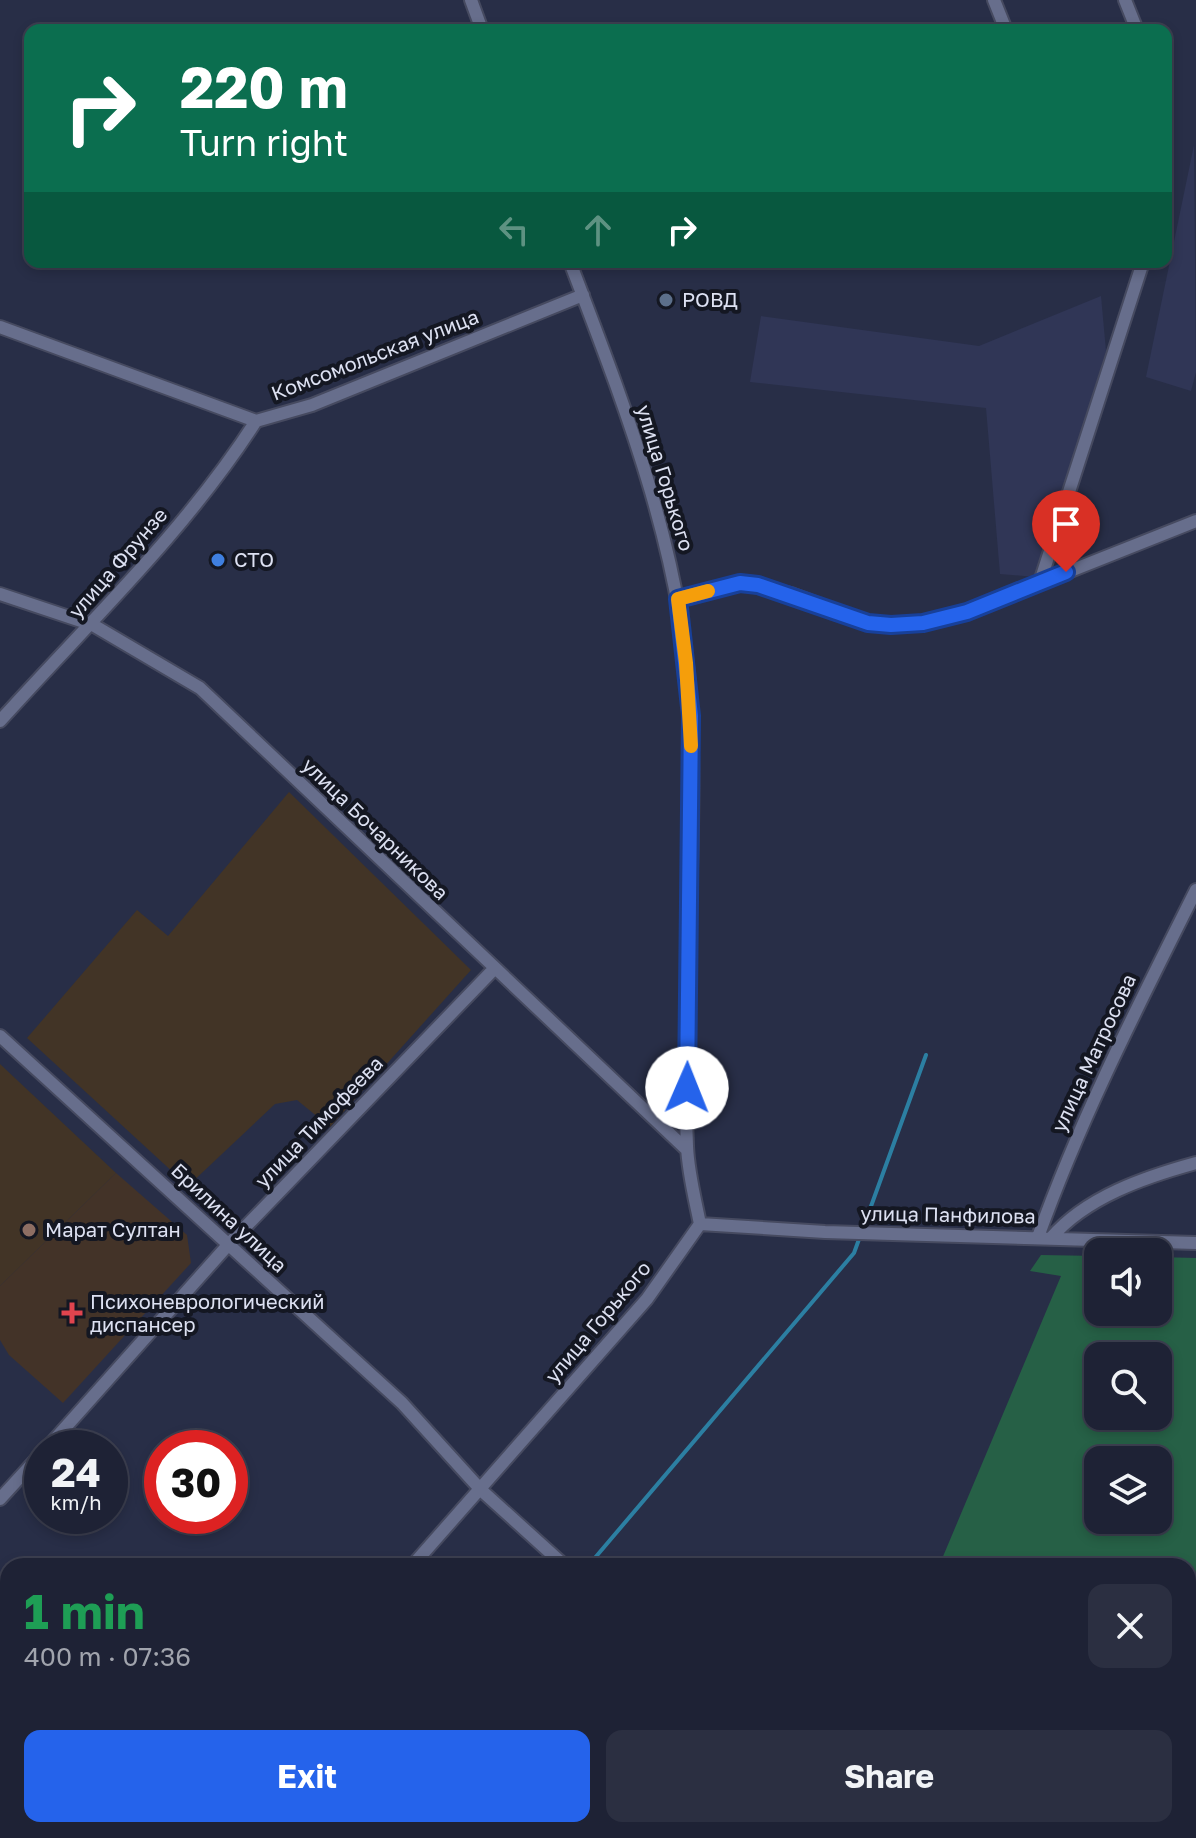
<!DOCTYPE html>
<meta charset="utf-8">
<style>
:root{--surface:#1e2235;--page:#2b2f41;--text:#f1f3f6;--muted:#a1a4ad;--line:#3c3f50;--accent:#2563eb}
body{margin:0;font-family:"Golos Text",sans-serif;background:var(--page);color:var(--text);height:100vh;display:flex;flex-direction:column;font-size:30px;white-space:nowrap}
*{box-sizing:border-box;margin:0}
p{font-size:26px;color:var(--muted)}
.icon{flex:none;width:44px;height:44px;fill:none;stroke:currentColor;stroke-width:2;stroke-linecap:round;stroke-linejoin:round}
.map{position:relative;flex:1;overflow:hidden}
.drawer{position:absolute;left:0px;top:1558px;width:1196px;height:280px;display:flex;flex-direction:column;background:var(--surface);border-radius:24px 24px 0 0;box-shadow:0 4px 12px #0003,0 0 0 2px var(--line)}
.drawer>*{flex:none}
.guide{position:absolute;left:24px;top:24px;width:1148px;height:244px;border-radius:16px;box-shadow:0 4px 12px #0003,0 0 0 2px var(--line);background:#0b6e4f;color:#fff;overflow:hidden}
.tools{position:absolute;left:1084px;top:1238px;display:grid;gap:16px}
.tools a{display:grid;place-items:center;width:88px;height:88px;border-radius:16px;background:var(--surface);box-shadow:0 4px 12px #0003,0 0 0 2px var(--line);font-size:40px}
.speed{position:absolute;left:24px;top:1430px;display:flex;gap:16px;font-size:40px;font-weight:700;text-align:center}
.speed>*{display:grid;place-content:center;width:104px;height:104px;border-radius:50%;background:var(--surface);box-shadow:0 4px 12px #0003,0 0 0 2px var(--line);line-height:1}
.speed small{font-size:20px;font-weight:400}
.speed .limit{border:12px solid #d22;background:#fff;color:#111}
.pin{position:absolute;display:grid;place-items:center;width:68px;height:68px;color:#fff;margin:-82px -34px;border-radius:50% 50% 50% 0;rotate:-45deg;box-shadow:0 0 8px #0007}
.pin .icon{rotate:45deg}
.me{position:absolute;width:88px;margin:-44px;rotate:1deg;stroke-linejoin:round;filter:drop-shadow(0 0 6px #0008)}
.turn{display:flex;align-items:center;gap:28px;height:168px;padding:0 24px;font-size:36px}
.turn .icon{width:104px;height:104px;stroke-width:2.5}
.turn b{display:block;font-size:56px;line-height:68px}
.lanes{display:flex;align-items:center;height:76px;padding:0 24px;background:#0003;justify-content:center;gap:40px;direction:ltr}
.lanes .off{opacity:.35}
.round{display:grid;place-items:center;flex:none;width:84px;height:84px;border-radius:16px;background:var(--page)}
.summary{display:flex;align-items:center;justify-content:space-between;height:136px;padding:0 24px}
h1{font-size:48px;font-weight:700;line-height:60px;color:#1e9e55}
.button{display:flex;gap:16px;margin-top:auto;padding:16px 24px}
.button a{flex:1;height:92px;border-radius:16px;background:var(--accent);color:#fff;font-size:32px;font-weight:700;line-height:92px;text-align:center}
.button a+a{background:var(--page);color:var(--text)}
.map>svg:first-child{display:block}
</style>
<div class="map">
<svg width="1196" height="1838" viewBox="0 0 1196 1838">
<rect width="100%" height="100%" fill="#282e47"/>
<path fill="#303656" d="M1194,145L1196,372L1191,391L1146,377Z
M1101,296L1106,351L1036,577L1000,574L986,408L750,382L761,316L979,346Z"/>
<path fill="#423426" d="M289,792L471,970L330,1127L297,1100L275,1104L188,1186L27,1038L137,910L168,936Z
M0,1064L116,1173L0,1286Z"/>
<path fill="#433328" d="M116,1173L187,1235L191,1263L63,1403L9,1355L0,1340V1286Z"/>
<path fill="#266046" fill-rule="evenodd" d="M1041,1255L1098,1256V1312H1158V1257L1196,1258V1777L1188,1778V1566H939L1061,1276L1030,1271ZM1098,1356H1158V1416H1098ZM1098,1460H1158V1520H1098Z"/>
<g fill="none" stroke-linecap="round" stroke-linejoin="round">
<path stroke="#2c7fa2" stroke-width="4" d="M588,1566L854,1253L926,1055
M406,1838L414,1830"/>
<g stroke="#464a60" stroke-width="16">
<path id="street" d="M471,0L482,30
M994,0L1006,30
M1125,0L1137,30
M1166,112V165
M0,327L256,421L312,405L583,295
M1040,582L1143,262
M0,594L93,625L200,688L686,1149
M678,599L740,583L791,594L868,623H923L967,612L1196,521
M0,721C88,623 184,533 256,421
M0,1036L402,1403L481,1490L565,1566
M700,1224L825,1232L1196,1243
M1038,1237C1081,1117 1139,1004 1196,890
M1051,1238C1086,1197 1145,1177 1196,1163
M47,1448L228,1245L494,969
M0,1499L42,1453
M412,1566L647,1299L700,1224C695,1199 688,1172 687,1146C681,1003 697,859 691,716C684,557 626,409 570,262
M848,1830L856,1838
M160,1838L168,1830
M577,1838L587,1830"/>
</g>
<use href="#street" stroke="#676e8c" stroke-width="12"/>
</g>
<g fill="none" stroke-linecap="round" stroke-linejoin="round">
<g stroke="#184099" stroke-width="20">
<path id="route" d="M687,1088L691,716L678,599L740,583L758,585L868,623L891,625L923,623L967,612L1066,572"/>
</g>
<use href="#route" stroke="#2563eb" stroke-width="14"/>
<path stroke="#f59e0b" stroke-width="14" d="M691,746L686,663L678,599L708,591"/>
</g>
<circle fill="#5c6f8a" stroke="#141722" stroke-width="3" cx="666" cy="300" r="8"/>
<circle fill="#3f7fe0" stroke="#141722" stroke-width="3" cx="218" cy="560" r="8"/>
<circle fill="#8d6e63" stroke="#141722" stroke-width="3" cx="29" cy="1230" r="8"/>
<path fill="#e0444e" stroke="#141722" stroke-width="3" d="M68 1301h8v8h8v8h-8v8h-8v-8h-8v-8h8z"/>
<g text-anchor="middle" stroke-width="8" stroke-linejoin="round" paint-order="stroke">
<g font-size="20" fill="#dde1f2" stroke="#141722" text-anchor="start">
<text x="682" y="307">РОВД</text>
<text x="234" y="567">СТО</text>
<text x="45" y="1237">Марат Султан</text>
<text x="90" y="1309">Психоневрологический<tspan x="90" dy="23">диспансер</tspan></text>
</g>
<g font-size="20" fill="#dde1f2" stroke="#141722">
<text transform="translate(375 355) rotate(-21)" y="7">Комсомольская улица</text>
<text transform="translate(665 478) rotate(73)" y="7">улица Горького</text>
<text transform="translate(118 563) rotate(-49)" y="7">улица Фрунзе</text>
<text transform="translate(375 829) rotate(44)" y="7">улица Бочарникова</text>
<text transform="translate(1094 1053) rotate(-65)" y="7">улица Матросова</text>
<text transform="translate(319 1122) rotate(-46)" y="7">улица Тимофеева</text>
<text transform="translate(948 1215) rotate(1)" y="7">улица Панфилова</text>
<text transform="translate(229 1218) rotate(43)" y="7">Брилина улица</text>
<text transform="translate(598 1322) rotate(-50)" y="7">улица Горького</text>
</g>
</g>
</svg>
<div class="tools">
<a><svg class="icon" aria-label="sound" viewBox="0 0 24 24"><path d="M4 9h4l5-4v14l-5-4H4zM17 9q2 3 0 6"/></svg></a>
<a><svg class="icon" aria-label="search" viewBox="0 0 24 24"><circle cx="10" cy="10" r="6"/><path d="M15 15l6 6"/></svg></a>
<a><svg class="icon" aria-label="layers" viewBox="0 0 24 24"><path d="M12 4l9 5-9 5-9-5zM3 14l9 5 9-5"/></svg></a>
</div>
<div class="speed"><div>24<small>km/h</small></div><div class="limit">30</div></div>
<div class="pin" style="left:1066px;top:572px;background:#d93025"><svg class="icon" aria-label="arrive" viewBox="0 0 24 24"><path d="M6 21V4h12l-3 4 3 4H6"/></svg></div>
<svg class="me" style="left:687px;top:1088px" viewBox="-20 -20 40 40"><circle r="19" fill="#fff"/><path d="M0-13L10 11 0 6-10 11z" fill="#2563eb"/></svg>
<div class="guide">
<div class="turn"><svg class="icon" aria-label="right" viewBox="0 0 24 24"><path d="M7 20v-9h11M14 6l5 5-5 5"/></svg><div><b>220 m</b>Turn right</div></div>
<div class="lanes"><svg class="icon off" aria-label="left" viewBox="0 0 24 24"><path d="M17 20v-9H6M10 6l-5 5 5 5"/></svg><svg class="icon off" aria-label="ahead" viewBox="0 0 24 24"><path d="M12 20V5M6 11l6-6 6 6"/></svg><svg class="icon" aria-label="right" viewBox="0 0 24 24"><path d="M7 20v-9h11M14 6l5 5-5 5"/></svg></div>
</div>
<section class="drawer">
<div class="summary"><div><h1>1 min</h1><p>400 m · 07:36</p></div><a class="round"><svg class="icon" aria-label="close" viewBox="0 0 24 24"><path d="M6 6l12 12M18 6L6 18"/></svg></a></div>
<div class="button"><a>Exit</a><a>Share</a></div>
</section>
</div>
